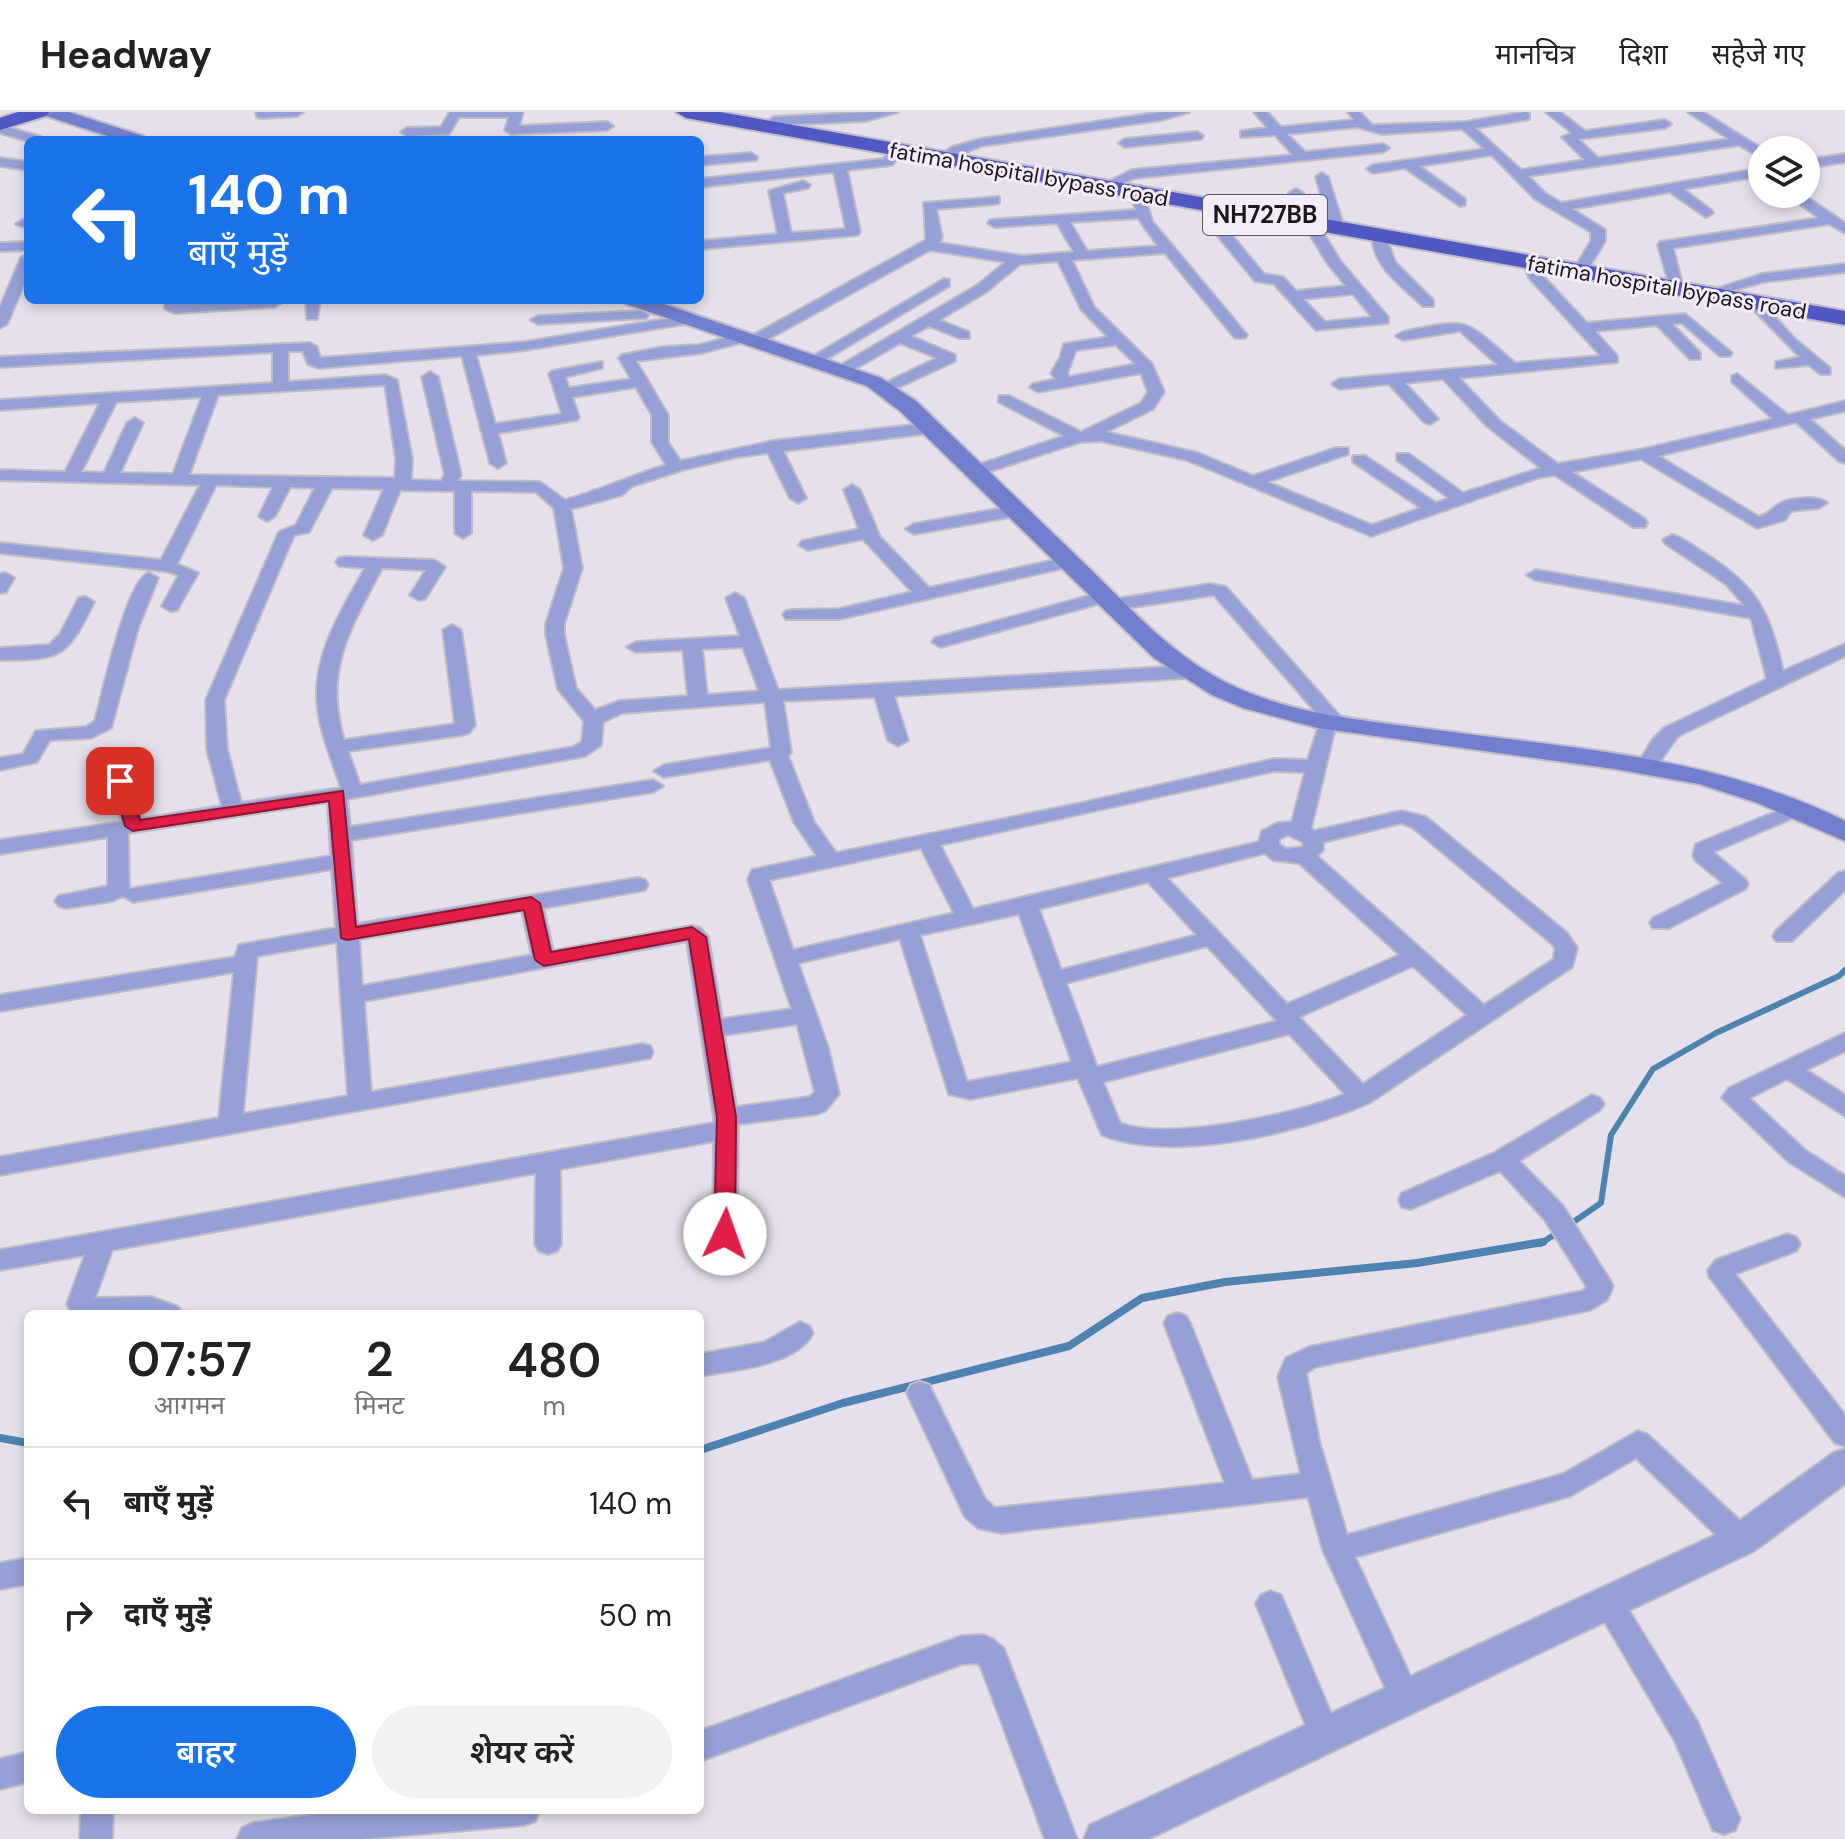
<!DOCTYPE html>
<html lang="hi">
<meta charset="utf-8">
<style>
:root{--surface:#fff;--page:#f2f2f2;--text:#222;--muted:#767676;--line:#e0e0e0;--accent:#1a73e8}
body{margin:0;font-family:"DM Sans","Noto Sans Devanagari",sans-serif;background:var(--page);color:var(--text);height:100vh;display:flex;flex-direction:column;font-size:30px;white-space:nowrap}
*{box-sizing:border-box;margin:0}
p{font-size:26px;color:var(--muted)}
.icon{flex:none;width:44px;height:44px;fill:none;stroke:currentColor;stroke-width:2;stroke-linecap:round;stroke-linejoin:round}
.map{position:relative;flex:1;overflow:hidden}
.drawer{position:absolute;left:24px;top:1198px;width:680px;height:504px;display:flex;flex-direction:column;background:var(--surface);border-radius:12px;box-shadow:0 4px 12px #0003}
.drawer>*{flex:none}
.top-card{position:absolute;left:24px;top:24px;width:680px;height:168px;border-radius:12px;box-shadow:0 4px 12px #0003;background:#1a73e8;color:#fff;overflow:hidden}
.tools{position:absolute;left:1748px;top:24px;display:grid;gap:16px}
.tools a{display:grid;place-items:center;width:72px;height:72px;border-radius:50%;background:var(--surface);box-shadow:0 4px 12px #0003;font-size:40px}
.pin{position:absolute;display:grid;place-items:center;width:68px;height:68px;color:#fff;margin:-34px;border-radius:16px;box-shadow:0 4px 12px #0006}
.me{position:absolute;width:88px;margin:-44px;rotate:3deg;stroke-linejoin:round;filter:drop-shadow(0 0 6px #0008)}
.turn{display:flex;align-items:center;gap:28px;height:168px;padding:0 32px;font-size:36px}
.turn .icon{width:104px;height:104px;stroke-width:2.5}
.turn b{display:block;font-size:56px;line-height:68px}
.eta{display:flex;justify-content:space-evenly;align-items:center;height:136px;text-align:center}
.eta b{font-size:48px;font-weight:600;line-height:56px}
.action{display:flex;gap:16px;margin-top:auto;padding:16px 32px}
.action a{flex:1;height:92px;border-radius:48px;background:var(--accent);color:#fff;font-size:32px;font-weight:600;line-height:92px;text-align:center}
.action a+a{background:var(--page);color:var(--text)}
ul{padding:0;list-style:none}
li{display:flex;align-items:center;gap:24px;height:112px;padding:0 32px;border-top:2px solid var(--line)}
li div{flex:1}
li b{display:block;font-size:30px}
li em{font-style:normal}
header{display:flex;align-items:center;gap:48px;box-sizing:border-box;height:112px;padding:0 40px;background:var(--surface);border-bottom:2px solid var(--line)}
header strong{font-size:38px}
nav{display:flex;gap:44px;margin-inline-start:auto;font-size:28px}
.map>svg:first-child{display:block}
</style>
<header>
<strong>Headway</strong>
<nav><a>मानचित्र</a><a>दिशा</a><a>सहेजे गए</a></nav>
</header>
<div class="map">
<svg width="1845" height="1727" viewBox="0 0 1845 1727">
<rect width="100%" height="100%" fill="#e5e0ec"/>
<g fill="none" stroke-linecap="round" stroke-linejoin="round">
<path stroke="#4e82af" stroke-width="6" d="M1569,1113L1601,1091L1611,1023L1653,957L1716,921L1839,864L1845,858
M1540,1132L1560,1119"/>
<path stroke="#4e82af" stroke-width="8" d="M0,1326L28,1331
M700,1338L843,1291L1069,1234L1142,1186L1225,1170L1417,1151L1543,1130"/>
<g stroke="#c0bcc7" stroke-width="4">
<path id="minor" d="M256,0H303L297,4L261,6L257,5Z
M450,0H523L519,14L607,10L613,14L607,18L511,22L505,18L509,5H459L449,22L407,24L401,20L407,16L441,15Z
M872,0H898L865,9L774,13L768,9L774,5Z
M1162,0H1189L1161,8L981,34L943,50L937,46L952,35L981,27Z
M1254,0H1267L1281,15L1354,8L1348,0H1360L1372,13L1465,10L1525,0L1529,1V7L1475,16L1521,58L1585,48L1562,25L1572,21L1546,0H1560L1585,19L1665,8L1671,12L1665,16L1578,27L1598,46L1729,27L1688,0H1703L1764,38L1762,46L1739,33L1528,64L1545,81L1561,91L1757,57L1762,59V68L1755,65L1683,77L1711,98L1713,101L1706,105L1670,80L1572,97L1605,118V129L1585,162L1580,163L1573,159L1591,129V120L1535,87L1492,43L1419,54L1465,87V93L1460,94L1405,56L1373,61L1367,57L1373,53L1485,37L1462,17L1382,22L1357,15L1287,22L1305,40L1383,32L1389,36L1383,40L1135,66L1115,74L1108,70L1132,58L1293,43L1275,23L1241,25V19L1268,16Z
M0,13L41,25L43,28L28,29L0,21Z
M1197,20L1203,24L1201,27L1125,35L1119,31L1125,27Z
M894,36L904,39L892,53L847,58L860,120L858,123L700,137V129L778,122L769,79L803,69L810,73L808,76L783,81L791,121L846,117L834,60L700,75V67L883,47Z
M751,41L757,45L756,48L700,53V45Z
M1845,42V50L1806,56V48Z
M0,46L28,50V58L0,54Z
M1322,61L1328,65L1342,109L1340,112L1328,109L1316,65Z
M1137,77L1144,81L1152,109L1247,223L1245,226H1235L1165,141L1072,148L1094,195L1152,252L1164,280L1153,297L1106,320L1198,341L1253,364L1336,336H1348V342L1267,370L1372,413L1421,396L1353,350V344H1365L1436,391L1449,386L1397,348V342H1409L1463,381L1541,356L1488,315L1443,267L1405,271L1438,307L1430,312L1424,310L1389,272L1340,277L1332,272L1340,267L1498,253L1460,219L1403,228L1396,224L1403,220C1472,206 1462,206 1515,251L1601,244L1530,167L1523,151L1530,147L1535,148L1542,163L1587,211L1685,202L1732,241L1730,244H1720L1682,211L1672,212L1700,241V247H1690L1657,213L1595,219L1617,244V250L1459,266L1500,309L1558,352L1644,337L1773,307L1732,270V264L1737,262L1788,303L1845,289V299L1810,307L1845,338V351L1839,349L1796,310L1658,344L1759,405C1771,401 1772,396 1781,391C1792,385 1819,384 1827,391L1819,396L1791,399L1785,408L1757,416L1641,347L1572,360L1645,407L1647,411L1645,415H1633L1555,363L1537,366L1371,424L1187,348L1101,329L1080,330L975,364L969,362V356L1064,324L999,290V284H1009L1081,320L1141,291L1148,280L1141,261L1038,280L1030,275L1033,272L1056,267L1051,261L1060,246L1064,232L1108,225L1081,197L1058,149L1020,152L986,180L939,208L969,220V226H959L929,214L911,224L955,243V249L884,282L876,277L879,274L937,246L900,231L846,262H836V256L976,174L1006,150L930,138L759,232H749L747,229L701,241L636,249L668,303V330L680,349L773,329L930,311L938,316L930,321L783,339L806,386L798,391L790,386L768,341L736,345L682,358L632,374L622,383L571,397L582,456L564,512V523L576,576L595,598L620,589L688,584L683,538L636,540L627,535L636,530L740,524L726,486L735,481L744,486L778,578L1185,554L1194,560L1185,566L894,584L908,628L898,634L888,628L875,585L783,589L791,640L788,644L814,710L836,741L1082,691L1274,647L1308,648L1321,606L1214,483L1112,498L1106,497L1105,490L941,535L932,530L935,526L1103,480L1109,481L1112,485L1110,488L1210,472L1226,475L1346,611L1335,616L1311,716L1314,719L1401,699L1426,705L1567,821L1577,836L1572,855L1369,991C1300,1021 1173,1051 1102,1023L1078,966L970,987L949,982L900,827L798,851L828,936L839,982L825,999L817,1002L738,1012L737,1122L734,1129L725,1132L716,1129L713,1122L714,1029L560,1057L561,1132L557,1139L548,1142L539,1139L535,1132L536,1061L112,1138L95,1186L151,1185L178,1195L182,1202H72L67,1192L85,1143L0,1158V1138L714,1011V1005L687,829L364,889L371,980L642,932L650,934L653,940L650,946L0,1063V1045L219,1006L234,860L0,899V883L235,845L239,833L336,816L332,757L133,790L123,784L112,789L66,796L59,794L55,789L59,784L108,774V725L0,742V728L122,710L110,669L120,663L130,669L141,707L222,694L207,637L206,588L279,420L296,413L315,376L290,375L275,404L267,409L259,404L273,375L216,373L177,452L198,461L177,498L171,499L162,494L179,463L165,459L0,441V431L161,448L200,373L0,368V358L65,360L100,291L0,298V288L273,271V240L0,255V245L310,231L317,235L320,246L525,230L690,203L697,207L690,211L525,238L476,243L495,312L562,302L549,262L552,259L602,250V256L565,265L569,276L631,267L619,246L622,243L663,235L700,233L743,221L750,225L926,128L924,91L999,85V91L994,92L936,97L942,125L939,131L1022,144L1074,140L1057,111L995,115L988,111L990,108L1136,98L1130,81ZM1138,106L1158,134L1087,139L1070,110ZM1116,233L1136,252L1069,265L1067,261L1076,238ZM288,239H303L308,252L319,256L462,244L490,351L498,356L506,351L498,321L577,308L579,305L572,285L636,275L652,303V330L666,353C631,364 600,378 565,388L540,370L457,369L461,363L438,265L430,260L422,265L445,363L441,369L411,368L412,347L397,268L385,263L288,270ZM385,273L396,347L395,366L189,363L218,283ZM202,285L173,362L120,361L143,311L135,306L127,311L104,361L81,360L116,290ZM332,376L384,377L364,423L373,428L382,423L400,378L455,379V421L463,426L471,421V379L536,380L554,396L564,456L546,512V523L558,577L584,609L582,630L573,635L360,673L348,639L462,623L469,621L475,613L461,518L452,513L443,518L455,612L344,628C323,558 350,517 382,456L426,458L410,483L419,488L425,487L445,455L434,448L345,445L339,446L336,450L339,454L365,456C341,500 311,544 318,597C321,624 333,650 341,676L241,691L227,637L224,588L294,423L309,420ZM743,535L759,579L707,583L702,537ZM765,590L771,636L664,653L654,659L664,665L770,648L794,710L817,744L752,758L748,768L792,897L722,907L708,825L700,816L692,814L553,839L543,796L645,778L648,773L645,768L638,766L357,812L351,728L653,680L663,674L653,668L350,715L347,687L585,644L601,633L603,610L622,601ZM1274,659L1305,660L1292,710L1278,711L1262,719L1259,730L973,797L940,733ZM328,690L331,744L129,777L128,721ZM1401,711L1412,715L1551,831L1555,836L1554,847L1484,893L1317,744L1323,738V730ZM1288,723L1303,730V735L1286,737L1279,732V727ZM921,736L954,801L793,838L769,768ZM1265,741L1273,748L1299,751L1400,843L1287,892L1167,766ZM1148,770L1197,823L1061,858L1039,797ZM522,799L532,843L362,874L359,827ZM1019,802L1072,950L967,970L920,823ZM337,830L348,984L243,1002L257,844ZM1207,834L1277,909L1097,955L1066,871ZM1413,854L1467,903L1363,972L1299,905ZM797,912L815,980L810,985L736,995L724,923ZM1289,922L1345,982C1297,1002 1167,1030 1120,1011L1103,970Z
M1296,77L1303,81L1313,103L1311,106L1299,103L1289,81Z
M1786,82H1802L1845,111V121L1829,112L1673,136L1681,168L1674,172L1669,171L1658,133L1660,130L1819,106Z
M1252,99L1264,102L1255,118L1229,120L1264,162L1283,165L1296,179L1346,174L1328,152L1303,111L1315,108L1341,150L1388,205V211L1316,218L1274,172L1255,169L1212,117L1219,113L1245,111ZM1353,182L1372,205L1325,210L1303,187Z
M23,108H28V116L16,112Z
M1374,121H1384L1395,150L1433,188V194H1423C1405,177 1366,149 1374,121Z
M28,130V138L0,139V131Z
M28,142V163L7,212L0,216V195L21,146Z
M1845,152V160L1763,170L1723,181L1716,177L1762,162Z
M944,167L949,168V174L818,252H808L805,249Z
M1753,185L1758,186L1795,227L1830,256V262H1820L1809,253L1776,256V250L1800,245L1748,192V186Z
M165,188H179L178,192L279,188L281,191L274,195L175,201L165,197Z
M306,188H320L317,207H307Z
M641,199L648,203L646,206L538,212L531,208L538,204Z
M852,373L860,378L880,425L929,476L1068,445L1077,450L1068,455L839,507H786L783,503L786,499L792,498L839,497L912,480L863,427L808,438L799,433L802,429L859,417L844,378Z
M1015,394L1021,395L1023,399L1021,403L914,422L906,417L914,412Z
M1672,423C1684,426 1694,435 1704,441C1758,475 1769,499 1783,559L1845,532V544L1678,624L1653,659L1646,661L1636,655L1653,627L1664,616L1767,567L1751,506L1536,468L1527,463L1536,458L1745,494L1726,472L1666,432L1663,428Z
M5,461L14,466L6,480L0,481V462Z
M149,461L158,466L138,516L111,616L91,626L50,628L37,650L0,658V646L23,642L36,619L86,615L95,609C102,584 127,466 149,461Z
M85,485L94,490C66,547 62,547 0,548V536L49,533L60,522L79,486Z
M1800,690L1810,696L1807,700L1713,740L1745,767L1748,772L1745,777L1669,816H1653L1650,811L1653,806L1723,771L1696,749L1693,744L1696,732Z
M1845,759V778L1792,829H1776L1773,824L1776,819L1838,761Z
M1845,921V939L1806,958L1845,983V1004L1787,967L1749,986L1805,1038L1845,1064V1085L1789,1050L1722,986L1729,976Z
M1592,983L1600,986L1604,992L1600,998L1519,1049L1563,1094L1609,1167L1613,1174L1607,1188L1590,1198L1315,1255L1306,1261L1319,1329L1347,1423L1563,1362L1638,1319L1648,1323L1751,1419L1755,1428L1751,1437L1741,1440L1731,1437L1636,1346L1570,1384L1355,1445L1420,1585L1416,1595L1405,1599L1394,1595L1323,1438L1308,1385L1002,1421L978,1416L965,1405L907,1281L911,1273L920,1270L929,1273L985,1387L995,1396L1225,1371L1164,1211L1168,1204L1177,1201L1186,1204L1190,1211L1252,1368L1301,1362L1278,1265L1286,1246L1309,1235L1583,1179L1587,1175L1545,1108L1500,1059L1411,1097L1402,1095L1399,1088L1402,1081L1494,1041Z
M1787,1122L1796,1125L1800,1132L1796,1139L1735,1162L1845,1303V1334L1835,1331L1709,1164L1708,1158L1716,1148Z
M800,1210L809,1214L813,1221C796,1254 733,1258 700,1264V1242L765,1230Z
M28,1446V1472L0,1477V1451Z
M1608,1477L1618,1481L1697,1609L1740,1707L1735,1718L1724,1722L1713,1718L1675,1629L1593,1490L1598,1481Z
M1271,1479L1281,1483L1340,1623L1336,1633L1325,1637L1314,1633L1256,1492L1261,1483Z
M983,1523L993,1527L1004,1537L1077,1727H1045L981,1555L977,1551L962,1552L700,1649V1619L962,1524Z
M28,1640V1670L0,1677V1647Z
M81,1698H113L112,1727H80Z
M348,1698H540L535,1709L524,1713L362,1727H237L242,1716L253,1711Z"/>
</g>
<g stroke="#c0bcc7" stroke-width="4">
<path id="tertiary" d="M1845,1337V1372L1754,1439L1148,1727H1084L1090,1713L1728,1417L1833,1341Z"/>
</g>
<g stroke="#c0bcc7" stroke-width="4">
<path id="secondary" d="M44,0H69L143,24L146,28H120L46,4Z
M623,188H652L881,266L916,289C974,345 1032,401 1090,457C1133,499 1174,545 1229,572C1290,602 1362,608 1428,617C1571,636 1714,644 1845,709V729L1755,690L1699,672L1615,657L1318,616L1243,596L1212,583L1154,546L900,299L867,274L626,192Z"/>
</g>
<g stroke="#c0bcc7" stroke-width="4">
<path id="trunk" d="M18,0H49L46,4L0,18V6Z
M676,0H720L1845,199V213L686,6Z"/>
</g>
<use href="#minor" fill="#96a0d7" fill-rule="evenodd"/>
<use href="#tertiary" fill="#96a0d7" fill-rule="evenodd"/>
<use href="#secondary" fill="#737ece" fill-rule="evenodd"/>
<use href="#trunk" fill="#5258c3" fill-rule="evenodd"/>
</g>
<path fill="#e11d48" stroke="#92132f" stroke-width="2" d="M120,664L129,669L140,708L343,679L356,815L531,785L540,791L551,840L692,815L706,825L736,1005L735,1122L732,1128H718L714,1122L717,1005L689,827L544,854L535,848L524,798L347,828L341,826L329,689L133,719L125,714L112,669Z"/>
<g text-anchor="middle" stroke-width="6" stroke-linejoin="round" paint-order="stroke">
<g font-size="22" fill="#1a181d" stroke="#f3edf9">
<text transform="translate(1029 62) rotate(10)" y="8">fatima hospital bypass road</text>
<text transform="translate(1667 175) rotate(10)" y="8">fatima hospital bypass road</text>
</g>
<rect fill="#f3edf9" stroke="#5b585f" stroke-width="2" x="1203" y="83" width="124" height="40" rx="6"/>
<g font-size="24" font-weight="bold" fill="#1a181d">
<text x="1265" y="111">NH727BB</text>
</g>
</g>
</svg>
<div class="tools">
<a><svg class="icon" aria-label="layers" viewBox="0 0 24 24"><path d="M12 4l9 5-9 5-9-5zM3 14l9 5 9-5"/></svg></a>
</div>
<div class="pin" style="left:120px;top:669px;background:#d93025"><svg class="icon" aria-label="arrive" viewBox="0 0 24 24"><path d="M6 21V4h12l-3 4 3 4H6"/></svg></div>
<svg class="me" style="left:725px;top:1122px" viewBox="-20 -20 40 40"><circle r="19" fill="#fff"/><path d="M0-13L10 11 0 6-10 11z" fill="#e11d48"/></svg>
<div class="top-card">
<div class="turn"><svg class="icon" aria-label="left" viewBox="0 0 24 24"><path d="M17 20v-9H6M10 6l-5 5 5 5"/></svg><div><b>140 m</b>बाएँ मुड़ें</div></div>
</div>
<section class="drawer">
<div class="eta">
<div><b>07:57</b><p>आगमन</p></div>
<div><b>2</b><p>मिनट</p></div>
<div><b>480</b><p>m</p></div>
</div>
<ul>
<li><svg class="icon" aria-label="left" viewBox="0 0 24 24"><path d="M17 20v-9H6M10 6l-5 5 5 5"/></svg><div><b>बाएँ मुड़ें</b></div><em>140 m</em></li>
<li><svg class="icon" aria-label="right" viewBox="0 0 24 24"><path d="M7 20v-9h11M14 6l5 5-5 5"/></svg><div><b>दाएँ मुड़ें</b></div><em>50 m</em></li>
</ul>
<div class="action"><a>बाहर</a><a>शेयर करें</a></div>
</section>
</div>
